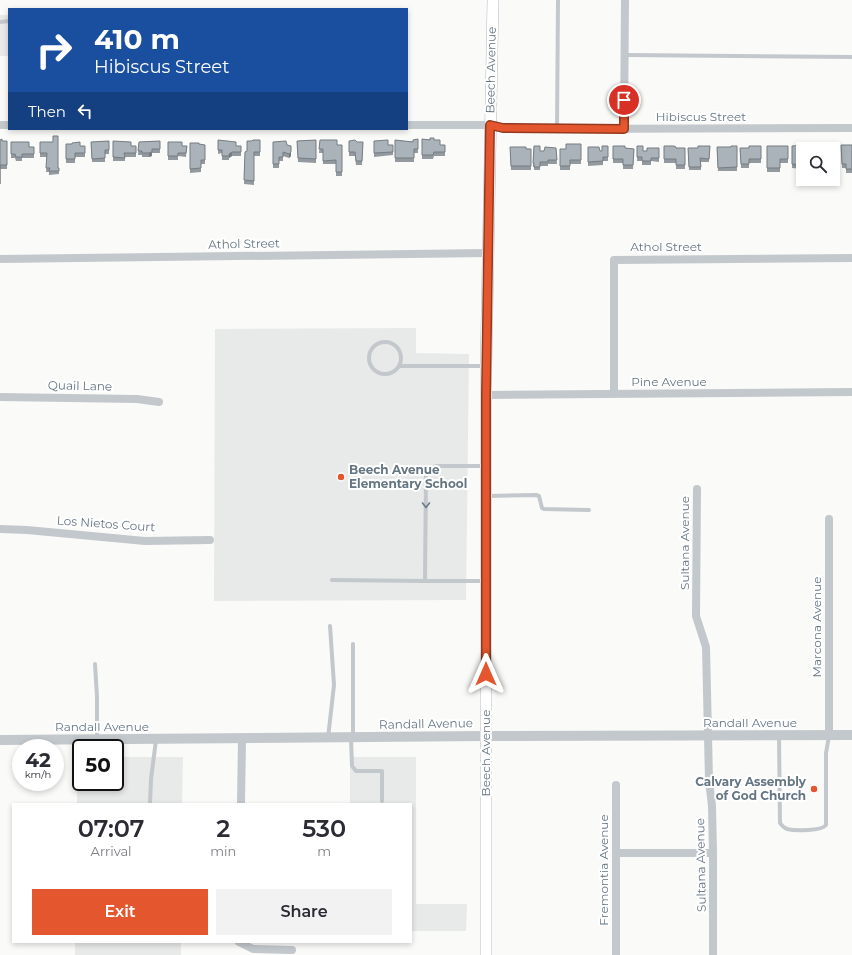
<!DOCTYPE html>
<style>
:root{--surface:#fff;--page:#f2f2f3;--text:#2b2b33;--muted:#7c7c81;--accent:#e4572e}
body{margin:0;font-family:Montserrat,sans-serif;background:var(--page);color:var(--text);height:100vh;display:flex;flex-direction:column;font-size:15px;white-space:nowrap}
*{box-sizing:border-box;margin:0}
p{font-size:13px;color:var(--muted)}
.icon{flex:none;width:22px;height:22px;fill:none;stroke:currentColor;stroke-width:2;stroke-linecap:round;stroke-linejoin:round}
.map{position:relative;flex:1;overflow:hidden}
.side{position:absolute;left:12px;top:803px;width:400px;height:140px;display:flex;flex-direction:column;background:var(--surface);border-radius:0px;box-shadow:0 2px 6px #0003}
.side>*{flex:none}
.hud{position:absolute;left:8px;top:8px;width:400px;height:122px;border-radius:0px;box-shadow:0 2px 6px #0003;background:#1a4fa0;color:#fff;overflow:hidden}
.controls{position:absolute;left:796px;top:142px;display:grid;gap:8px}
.controls a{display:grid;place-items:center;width:44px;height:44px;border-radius:0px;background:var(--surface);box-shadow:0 2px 6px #0003;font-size:20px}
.speed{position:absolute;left:12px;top:739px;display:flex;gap:8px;font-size:20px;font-weight:700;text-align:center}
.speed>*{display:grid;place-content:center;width:52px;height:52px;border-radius:50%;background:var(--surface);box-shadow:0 2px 6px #0003;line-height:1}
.speed small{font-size:10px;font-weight:400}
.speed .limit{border:2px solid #111;border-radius:6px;background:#fff;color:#111}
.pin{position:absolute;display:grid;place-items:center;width:34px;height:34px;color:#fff;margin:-17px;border:2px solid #fff;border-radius:50%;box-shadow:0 1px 4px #0007}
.me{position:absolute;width:44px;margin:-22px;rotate:0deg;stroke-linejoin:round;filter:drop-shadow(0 0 3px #0008)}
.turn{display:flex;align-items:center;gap:14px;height:84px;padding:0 20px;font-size:18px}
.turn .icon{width:52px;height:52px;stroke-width:2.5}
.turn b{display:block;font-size:28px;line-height:34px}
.then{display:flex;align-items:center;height:38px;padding:0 20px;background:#0003;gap:8px;font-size:15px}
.eta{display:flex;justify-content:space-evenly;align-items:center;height:68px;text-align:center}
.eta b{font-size:24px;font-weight:600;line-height:28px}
.primary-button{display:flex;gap:8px;margin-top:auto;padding:8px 20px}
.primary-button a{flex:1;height:46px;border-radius:0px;background:var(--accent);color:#fff;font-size:16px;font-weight:600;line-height:46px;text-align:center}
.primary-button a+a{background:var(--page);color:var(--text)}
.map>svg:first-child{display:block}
</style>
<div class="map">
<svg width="852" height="955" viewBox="0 0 852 955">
<rect width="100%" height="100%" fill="#fafaf8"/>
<path fill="#e8e9e9" d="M0,15H9V56H0Z
M416,328V353L469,354L466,600L214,601L215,329Z
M77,756H81V782H115V757H183L182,804H77Z
M350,757H416V904H467L466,931H411V804H350Z
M75,942H181V955H75Z"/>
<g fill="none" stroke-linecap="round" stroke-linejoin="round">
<g stroke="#b3babf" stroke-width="12">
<path id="secondary" d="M486,955V366L493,0"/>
</g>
<path stroke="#c3c8cc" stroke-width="4" d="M0,22L9,21
M625,55L852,57
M557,129L558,0
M369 358a16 16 0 1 1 32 0a16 16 0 1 1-32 0Z
M400,366H485
M487,496L536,495L539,496L542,508L544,509L589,510
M332,580L425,581
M486,581H425L426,473L428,469L436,466H486
M95,664L97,697V738
M779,736L780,823C782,826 784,828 787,829C795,831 822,831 826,825V753L829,736
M353,737V644
M328,738L334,685L330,626
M351,738L352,766L356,771H382V801
M150,804L151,779L156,740"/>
<path stroke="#c3c8cc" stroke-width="8" d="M0,125H9
M407,125H490L503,128L557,129L852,128
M624,129L625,0
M0,259L488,253
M614,394V260L852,258
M486,395L852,392
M0,397L137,399L159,402
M697,489L696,616L706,647L709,780L712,806L713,853V955
M0,529L27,530L145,541L210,540
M829,735V519
M241,804L242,739
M616,853H713
M239,942L253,949L292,950
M616,955V785"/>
<path stroke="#c3c8cc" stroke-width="10" d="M0,740L486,736L852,735"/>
<use href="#secondary" stroke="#fff" stroke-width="11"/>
</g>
<path fill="#929a9f" d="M418,139V153H414V162H395V140L413,142Z
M422,139L434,140L440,145H445V156H434L433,159H422Z
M0,140L2,141H7V169H0V188Z
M218,140L236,146H241V156H232L229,158V160H222V153L218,154Z
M260,140V156H254V185L244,184L245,152L247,151Z
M316,140V163L298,162L297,141Z
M320,140L337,145H342V176H336V164H323V153H319Z
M109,141V154H105V162H92L91,142Z
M113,141L131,146H136V157H125V161H113Z
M160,141V153H152V156L149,157H142V155H138L139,142Z
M349,141L357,142H363L362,165H356L355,156H349Z
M374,141L388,145H393V155L374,157Z
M11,142L29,147H34V158H22V161H16L15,158H11Z
M40,142L58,168H59V174L49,175V172H46L47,157H40Z
M168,142L182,146H187L186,157L178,156V160H168Z
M273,142L287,145L291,156L289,158L283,156V161H279V168H273Z
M190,143L199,144L205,145V164H201V172L190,173Z
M66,144L80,146H85V157H75V163H66Z
M581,144V164H570V170H560V149H566Z
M836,145V166H833V149H821Z
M841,145H852V173H846V168H842Z
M534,146L540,151H544L556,148L557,164H548V166H540V170H534V167H533Z
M608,146V161H603V165L588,166V147L600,151H602Z
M613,146L625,148L634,149L633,169H623V163H613Z
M637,146L643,151H647L659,148V162L651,161V165H642V161H637Z
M664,146L676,148H685V169H676V163H664Z
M710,146L709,162H701V170H689L688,148H698Z
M737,146V171H718L717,147H731Z
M761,146V163H749V168H741L740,148H749Z
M767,146H788V163H780V172H767Z
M792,146L803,149V169L792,168Z
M510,147L531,149V170H511Z"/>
<path fill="#777d82" d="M152,152V156L149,157V153Z
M232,152V156L229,158V154Z
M291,152V156L289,158V154Z"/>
<path fill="#aab3b9" stroke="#777d82" d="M53,136H58V168H59V171H49L50,168H46L47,153H40V142H53Z
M430,138H434V140H440V145H445V152H434L433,155H422V139L430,140Z
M2,139V141H7V165H0V184V140Z
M418,139V149H414V158H395V140L413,142V140Z
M218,140L236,142V146H241V152H232L229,154V156H222V150H218Z
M253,140H260V152H254V181L244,180L245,152L247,151V141H252Z
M316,140V159L298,158L297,141Z
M320,140H337V145H342V172H336V160L323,161V149H319Z
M355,140L357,142H363L362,161H356L355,152H349V141Z
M388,140V145H393V152L374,153V141Z
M109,141V150H105V158L92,159L91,142Z
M113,141L131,142V146H136V153H124L125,158L113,157Z
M160,141V149H152V152L149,153H142V151H138L139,142Z
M286,141L287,145L291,146V152L289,154L283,152V157H279V164H273V142Z
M11,142H29V147H34V154H22V157H16L15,154H11Z
M80,142V146H85V153H75V159H66V144H72V143Z
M168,142H182V146H187L186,153H178V156H168Z
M190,143H199V144L205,145V160H201V168L190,169Z
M566,144H581V160H570V166H560V149H566Z
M804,145V148H813V149H803V165L792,164V146Z
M836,145V162H833V149H816H821L820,146Z
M841,145H852V169H846V164H842Z
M534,146H540V151H544L545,147L556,148L557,160H548V162H540V167H534V163H533Z
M602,146H608V157H603V161L588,162V147H599L600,151H602Z
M613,146H625V148L634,149L633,165H623V159H613Z
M637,146H643V151H647V148H659V158H651V161H642V157H637Z
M664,146H674L676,147V148H685V165H676V159H664Z
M698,146H710L709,159L700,158L701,167H689L688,148H698Z
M731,146H737V167L718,168L717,147H731Z
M749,146H761V159H749V164H741L740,148H749Z
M767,146H788V159H780V168H767Z
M510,147H526V149H531V166H511Z"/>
<defs><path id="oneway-chevron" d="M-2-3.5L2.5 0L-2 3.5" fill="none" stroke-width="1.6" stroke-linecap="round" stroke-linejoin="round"/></defs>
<use stroke="#6a7a87" href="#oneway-chevron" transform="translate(426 505) rotate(90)"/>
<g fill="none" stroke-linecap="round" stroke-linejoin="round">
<g stroke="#94391e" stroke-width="10">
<path id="route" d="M486,674V395L490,125L503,128L624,129V100"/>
</g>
<use href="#route" stroke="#e4572e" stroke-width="7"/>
</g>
<g fill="#e4572e" stroke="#fff" stroke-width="1.5">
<circle cx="341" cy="477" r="4"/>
<circle cx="814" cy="789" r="4"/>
</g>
<g text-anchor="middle" stroke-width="4" stroke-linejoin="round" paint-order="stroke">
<g font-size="12" fill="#657683" stroke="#fff">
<text transform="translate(491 70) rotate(-89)" y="4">Beech Avenue</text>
<text x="701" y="121">Hibiscus Street</text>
<text transform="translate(244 244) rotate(-1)" y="4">Athol Street</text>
<text x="666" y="251">Athol Street</text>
<text x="669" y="386">Pine Avenue</text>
<text transform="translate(80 386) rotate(1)" y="4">Quail Lane</text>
<text transform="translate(106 524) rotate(4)" y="4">Los Nietos Court</text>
<text transform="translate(685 543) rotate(-90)" y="4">Sultana Avenue</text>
<text transform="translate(817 627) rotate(-90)" y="4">Marcona Avenue</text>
<text x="750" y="727">Randall Avenue</text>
<text transform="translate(426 724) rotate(-1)" y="4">Randall Avenue</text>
<text x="102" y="731">Randall Avenue</text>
<text transform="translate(486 753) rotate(-90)" y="4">Beech Avenue</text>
<text transform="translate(701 865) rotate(-91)" y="4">Sultana Avenue</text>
<text transform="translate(604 870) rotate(-90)" y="4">Fremontia Avenue</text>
</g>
<g font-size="12" font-weight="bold" fill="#657683" stroke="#fff" text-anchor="start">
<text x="349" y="474">Beech Avenue<tspan x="349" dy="14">Elementary School</tspan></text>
<text x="806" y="786" text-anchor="end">Calvary Assembly<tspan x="806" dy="14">of God Church</tspan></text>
</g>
</g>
</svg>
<div class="controls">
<a><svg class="icon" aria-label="search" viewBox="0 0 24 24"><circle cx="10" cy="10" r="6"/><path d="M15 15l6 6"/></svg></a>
</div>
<div class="speed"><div>42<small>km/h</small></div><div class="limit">50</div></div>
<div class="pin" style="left:624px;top:100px;background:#d93025"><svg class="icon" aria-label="arrive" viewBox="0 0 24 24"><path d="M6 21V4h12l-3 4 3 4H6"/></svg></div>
<svg class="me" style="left:486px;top:674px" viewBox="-20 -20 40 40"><path d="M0-17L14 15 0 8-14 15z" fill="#e4572e" stroke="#fff" stroke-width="4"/></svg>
<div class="hud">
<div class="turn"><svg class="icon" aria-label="right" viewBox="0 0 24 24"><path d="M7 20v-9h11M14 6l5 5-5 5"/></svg><div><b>410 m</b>Hibiscus Street</div></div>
<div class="then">Then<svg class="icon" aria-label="left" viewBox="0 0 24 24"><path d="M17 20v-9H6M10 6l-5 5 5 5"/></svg></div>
</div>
<section class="side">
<div class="eta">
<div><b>07:07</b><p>Arrival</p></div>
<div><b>2</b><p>min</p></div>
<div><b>530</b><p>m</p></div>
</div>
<div class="primary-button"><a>Exit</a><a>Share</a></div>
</section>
</div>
